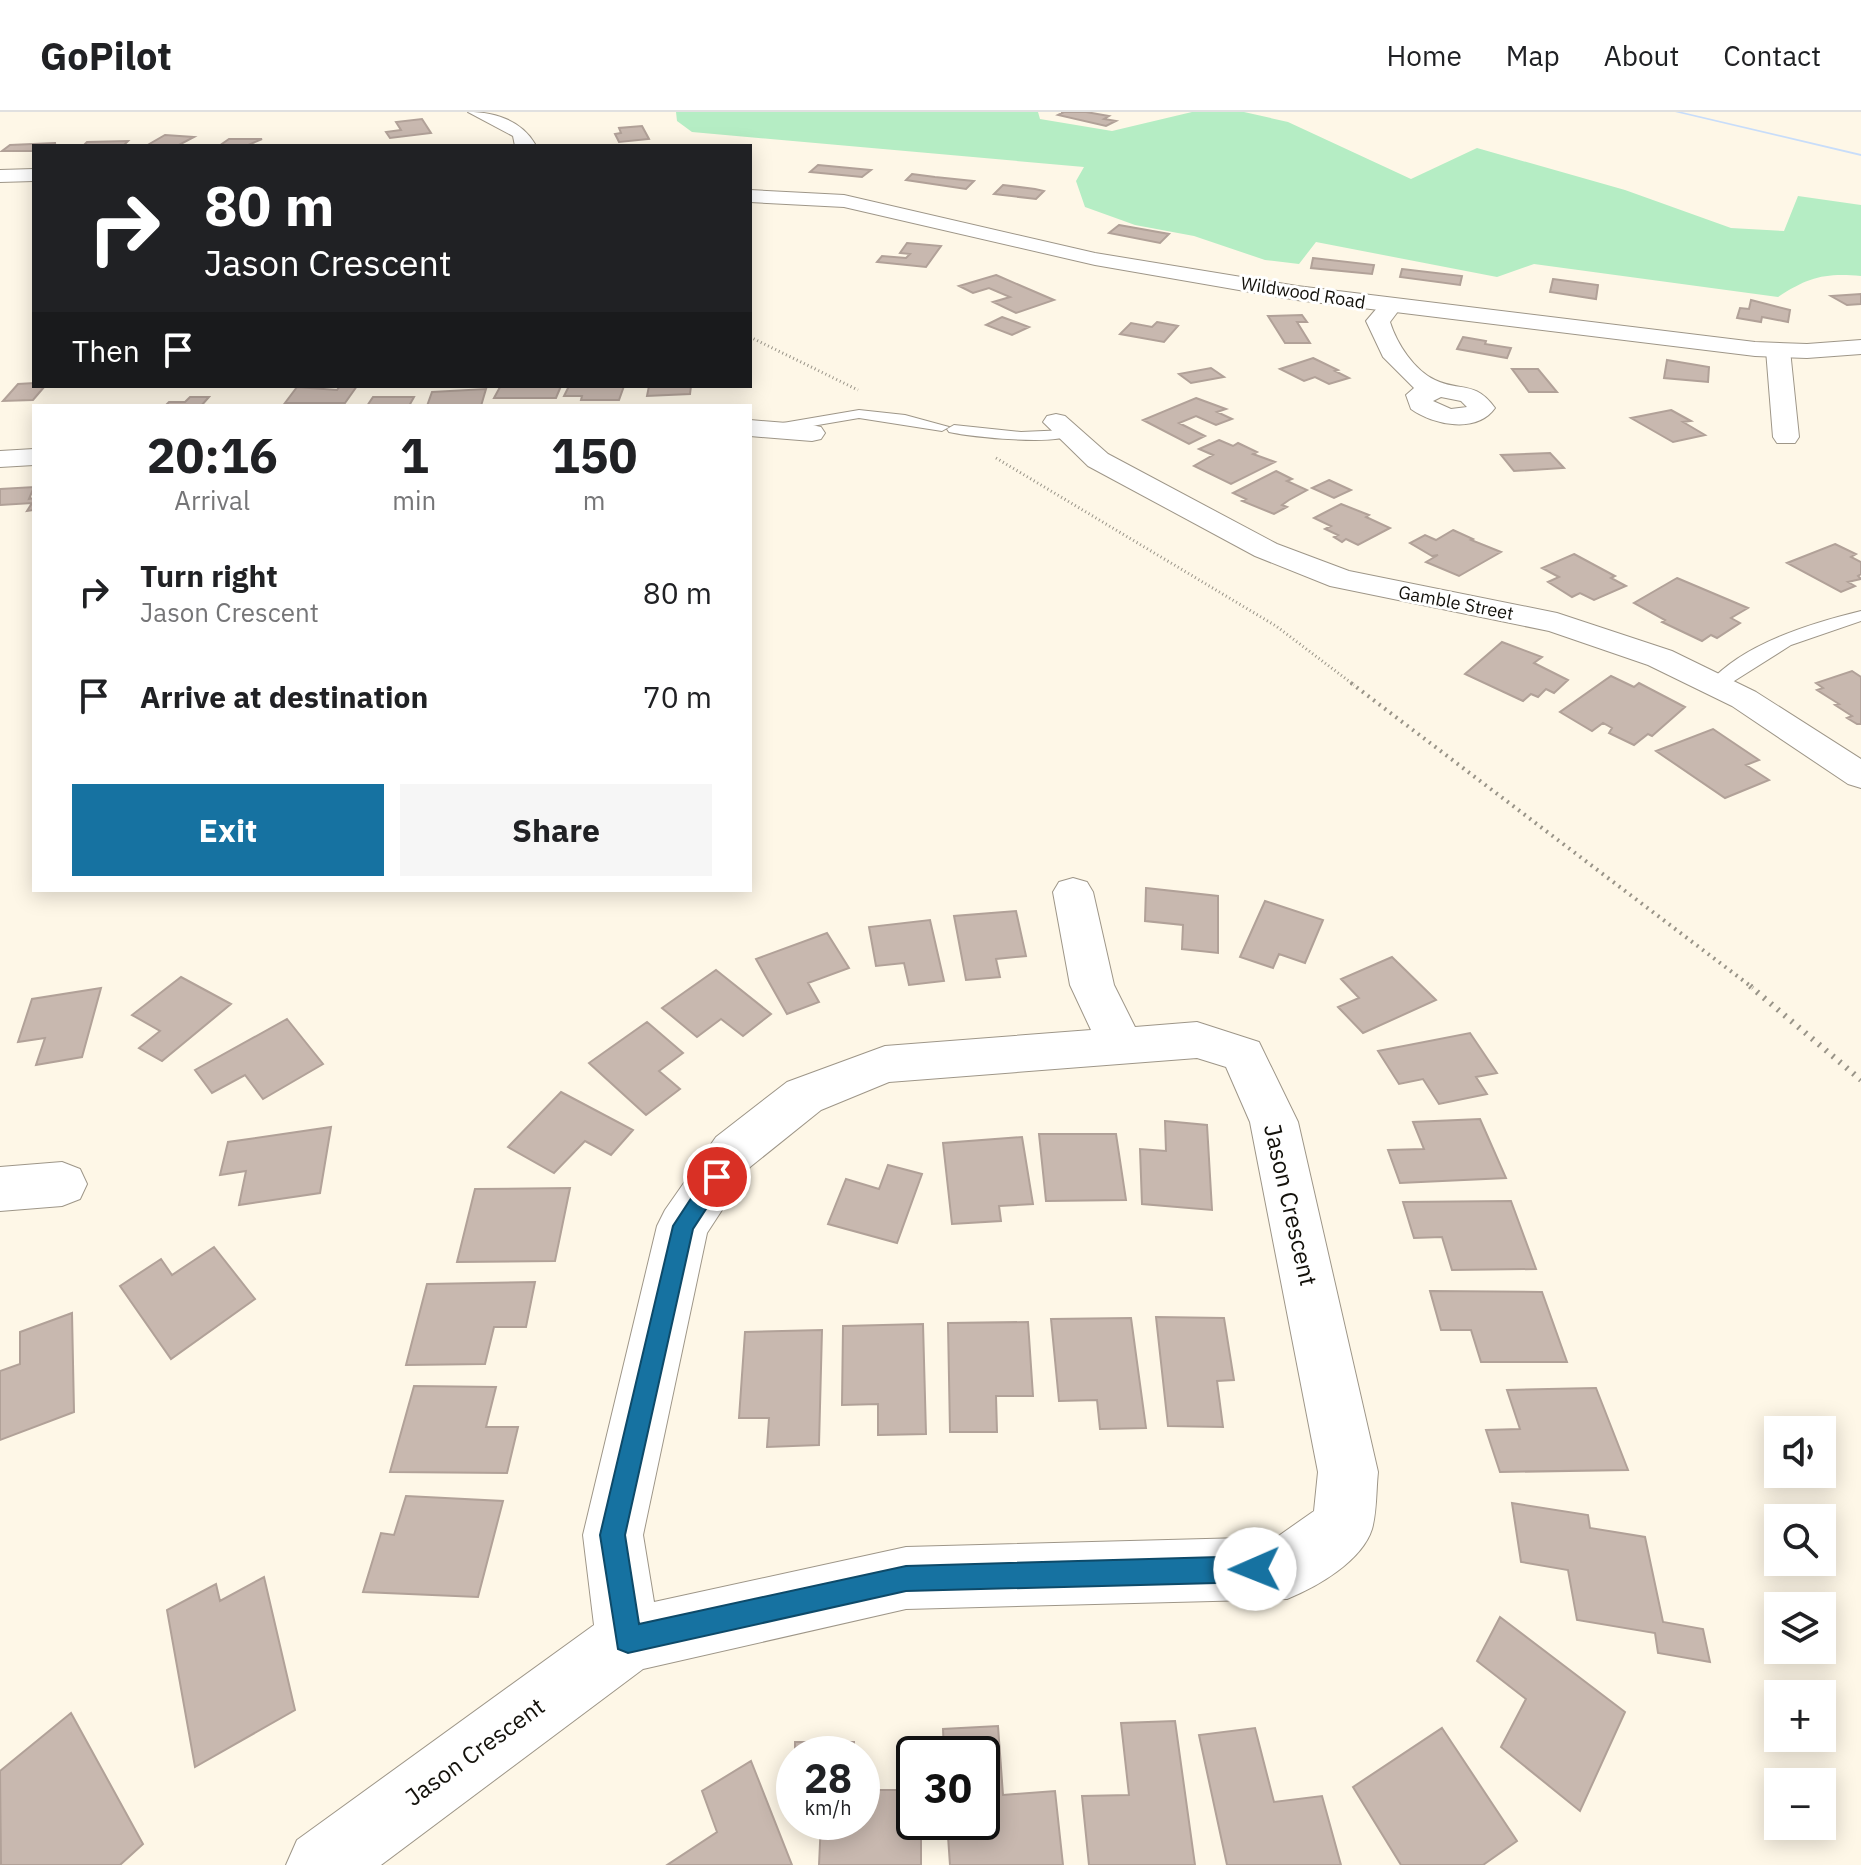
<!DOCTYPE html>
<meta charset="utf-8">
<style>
:root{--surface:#fff;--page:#f6f6f6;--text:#202124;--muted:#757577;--line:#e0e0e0;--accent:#1672a1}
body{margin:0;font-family:"IBM Plex Sans",sans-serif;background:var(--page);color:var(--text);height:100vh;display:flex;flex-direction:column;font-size:30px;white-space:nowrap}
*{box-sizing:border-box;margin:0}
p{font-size:26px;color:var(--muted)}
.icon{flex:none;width:44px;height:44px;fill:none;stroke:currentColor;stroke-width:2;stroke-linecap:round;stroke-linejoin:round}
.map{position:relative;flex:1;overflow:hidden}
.details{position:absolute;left:32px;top:292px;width:720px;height:488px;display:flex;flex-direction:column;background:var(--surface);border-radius:0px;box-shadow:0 4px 20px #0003}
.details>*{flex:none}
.guide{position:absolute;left:32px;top:32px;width:720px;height:244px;border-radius:0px;box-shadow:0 4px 20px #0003;background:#202124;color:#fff;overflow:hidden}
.buttons{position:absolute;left:1764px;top:1304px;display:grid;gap:16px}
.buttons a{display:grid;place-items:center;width:72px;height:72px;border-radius:0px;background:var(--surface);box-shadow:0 4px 20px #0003;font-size:40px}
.speed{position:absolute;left:776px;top:1624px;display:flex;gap:16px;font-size:40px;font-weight:700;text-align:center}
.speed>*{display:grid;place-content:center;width:104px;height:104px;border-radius:50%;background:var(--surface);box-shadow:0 4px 20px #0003;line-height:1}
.speed small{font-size:20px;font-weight:400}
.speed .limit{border:4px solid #111;border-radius:12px;background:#fff;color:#111}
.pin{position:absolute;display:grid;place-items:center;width:68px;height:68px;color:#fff;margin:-34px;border:4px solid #fff;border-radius:50%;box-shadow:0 2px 8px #0007}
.me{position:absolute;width:88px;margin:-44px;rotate:269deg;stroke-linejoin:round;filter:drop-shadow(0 0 6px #0008)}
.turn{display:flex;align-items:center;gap:28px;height:168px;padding:0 40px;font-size:36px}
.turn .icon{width:104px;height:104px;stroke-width:2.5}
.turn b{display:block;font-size:56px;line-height:68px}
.then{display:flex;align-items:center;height:76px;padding:0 40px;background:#0003;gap:16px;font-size:30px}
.eta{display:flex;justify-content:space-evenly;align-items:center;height:136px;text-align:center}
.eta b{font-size:48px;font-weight:700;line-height:56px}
.cta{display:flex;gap:16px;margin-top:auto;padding:16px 40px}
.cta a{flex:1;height:92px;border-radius:0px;background:var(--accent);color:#fff;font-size:32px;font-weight:700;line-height:92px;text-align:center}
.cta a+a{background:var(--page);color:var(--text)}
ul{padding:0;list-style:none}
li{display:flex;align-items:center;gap:24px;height:104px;padding:0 40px}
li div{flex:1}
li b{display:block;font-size:30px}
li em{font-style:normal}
header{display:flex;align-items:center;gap:48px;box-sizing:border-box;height:112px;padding:0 40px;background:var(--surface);border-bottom:2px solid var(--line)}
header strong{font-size:38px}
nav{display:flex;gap:44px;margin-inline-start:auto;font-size:28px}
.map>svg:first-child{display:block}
</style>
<header>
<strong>GoPilot</strong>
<nav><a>Home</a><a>Map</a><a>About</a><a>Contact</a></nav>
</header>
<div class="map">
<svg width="1861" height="1753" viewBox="0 0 1861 1753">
<rect width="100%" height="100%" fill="#fef7e7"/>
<path fill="#b5edc4" d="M676,0H1038L1040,7L1112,19L1192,0H1244L1288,10L1411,67L1477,36L1625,78L1731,116L1784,119L1798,84L1861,93V164C1824,161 1809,165 1778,185L1534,152L1497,165L1316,130L1299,152L1265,148L1194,124L1135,113L1085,95L1076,69L1084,55L692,20L677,9Z"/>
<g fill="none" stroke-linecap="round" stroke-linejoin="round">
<path fill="#c8ddfa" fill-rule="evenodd" d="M1675,0H1682L1861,42V44Z"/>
</g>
<path fill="#c8b8af" stroke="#b1a198" stroke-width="2" d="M1061,0H1086L1109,4L1104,7L1116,9L1106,14L1058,3L1064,0Z
M422,7L431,21L390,26L386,20L401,18L396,10Z
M642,14L649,27L619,30L615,22L621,21L619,16Z
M165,23L194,25L177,34H146Z
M229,27H262L246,34H219Z
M128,29L123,34H83L87,30Z
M56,31L34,34V39H2L10,33Z
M818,53L871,58L862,65L810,60Z
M912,62L935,65L974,69L966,77L906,68Z
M1003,73L1035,77L1044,79L1036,87L994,82Z
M1119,113L1169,122L1160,131L1109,121Z
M907,131L941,134L926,155L877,150L882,144L906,146L910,142L900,141Z
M1313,146L1374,153L1372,162L1311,156Z
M1402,157L1462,164L1460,173L1400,165Z
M996,163L1054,188L1016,201L993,190L1010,185L989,176L973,181L959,174Z
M1553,167L1598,173L1596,187L1550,180Z
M1861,182V192L1847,193L1831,184Z
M1751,188L1790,198L1788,210L1762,205L1761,210L1737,206L1740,196L1749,197Z
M1302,203L1307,210H1297L1310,231H1285L1268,204Z
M1002,205L1029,215L1012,223L986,213Z
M1157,210L1178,214L1164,230L1120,222L1131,211L1152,215Z
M1463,225L1486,229L1485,232L1511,236L1507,246L1457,237Z
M1313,246L1338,258L1335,259L1349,266L1329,272L1315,265L1304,269L1280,257Z
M1667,248L1709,255L1708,270L1664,266Z
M1211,256L1224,265L1191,271L1179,262Z
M1512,257H1538L1557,280H1529Z
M34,271V274H45L33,288L3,289L18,272Z
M340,274H357L345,291H285L297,275L337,278Z
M561,274L556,286H494L500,275Z
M569,274H624L619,288H581L582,284H564Z
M649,274H691L690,282L647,284Z
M486,277L481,294H427L432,280Z
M190,285H209L201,294H165L169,290H185Z
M373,285H414L409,294H367Z
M1196,286L1226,297L1217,300L1232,307L1216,313L1196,304L1179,311L1205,324L1189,332L1143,308Z
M1671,298L1691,309L1683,310L1705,323L1673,330L1631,306Z
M1219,328L1233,334L1238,331L1257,340L1253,342L1275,350L1231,372L1194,354L1213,343L1199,337Z
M1550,341L1564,356L1514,359L1501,343Z
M1276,359L1292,367L1287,369L1307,378L1289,388L1282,393L1287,395L1274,402L1242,389L1246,387L1233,381Z
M1329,368L1351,378L1334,386L1312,376Z
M34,375L29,387L34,386V398L27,399L32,391L0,393V377Z
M1341,392L1369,403L1366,405L1390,416L1358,433L1346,427L1342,430L1334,425L1338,423L1325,417L1331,414L1314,406Z
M1453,418L1473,427L1471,428L1501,440L1459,464L1426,450L1438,443L1432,444L1410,431L1425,423L1436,428Z
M1835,432L1856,442L1851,445L1861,450V462L1858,464L1861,467L1848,470L1855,474L1841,480L1787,451Z
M1574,442L1615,464L1611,466L1626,474L1594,488L1580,481L1572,485L1548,470L1559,465L1542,456Z
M1677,466L1748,496L1731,506L1740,511L1717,526L1711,523L1702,529L1662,510L1665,508L1634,491Z
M1502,530L1542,545L1534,551L1568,568L1554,581L1546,577L1538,585L1531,582L1523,589L1465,562Z
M1852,559L1861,565V612H1857L1847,606L1852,604L1835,593L1839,592L1817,578L1823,576L1816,571Z
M1611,564L1634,575L1639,571L1685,595L1652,624L1648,622L1634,633L1609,621L1612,616L1603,611L1592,619L1560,600Z
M1713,617L1759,648L1746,653L1769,668L1725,686L1656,639Z
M1146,776L1218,784V841L1182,837L1183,813L1145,809Z
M1265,789L1323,808L1305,851L1279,842L1273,856L1240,845Z
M1016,799L1026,844L996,847L1000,865L966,868L954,804Z
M930,808L944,869L909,873L904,851L876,854L869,815Z
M827,821L849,856L808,871L819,890L787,902L756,847Z
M1392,845L1436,888L1363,921L1338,895L1359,886L1341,867Z
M716,858L771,902L743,924L721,907L697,925L662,896Z
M181,865L231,892L162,949L139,936L160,919L132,903Z
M101,876L82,945L36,953L45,926L18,930L32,887Z
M287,907L323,952L263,987L245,963L212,981L195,958Z
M647,910L683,941L659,959L680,977L646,1003L589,951Z
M1470,921L1497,961L1476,965L1487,982L1439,992L1423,967L1399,972L1378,939Z
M561,980L633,1018L611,1043L585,1029L554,1061L508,1035Z
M1480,1007L1506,1066L1400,1071L1388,1038L1424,1037L1413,1010Z
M1165,1009L1207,1013L1212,1098L1142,1092L1140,1037L1166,1039Z
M331,1015L320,1081L239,1093L246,1059L220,1063L228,1030Z
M1039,1022H1116L1126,1088L1046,1089Z
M1022,1025L1033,1092L999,1094L1001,1109L952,1112L943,1031Z
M888,1053L922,1062L897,1131L828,1112L846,1067L879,1077Z
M570,1076L555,1149L457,1150L475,1077Z
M1511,1089L1536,1157L1452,1158L1442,1125L1414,1126L1403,1090Z
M214,1135L255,1187L171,1247L120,1174L161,1147L172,1163Z
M535,1170L526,1215H494L485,1252L406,1253L427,1172Z
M1430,1179L1542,1180L1567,1250H1481L1471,1218H1441Z
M72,1201L74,1300L0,1328V1259L20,1252V1220Z
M1156,1205L1224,1206L1234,1268L1217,1269L1223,1315L1168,1314Z
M1131,1206L1146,1316L1100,1317L1097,1288L1059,1289L1051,1207Z
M1028,1210L1033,1284H996L997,1320H950L948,1211Z
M923,1212L926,1322L878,1323V1292L842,1293L843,1214Z
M822,1218L819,1333L767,1335L769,1306H739L745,1220Z
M414,1274L496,1275L486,1315H518L507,1361L390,1360Z
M1596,1276L1628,1358L1500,1360L1486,1318L1520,1317L1507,1278Z
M406,1384L503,1389L478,1485L363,1480L381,1421L394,1423Z
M1512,1391L1588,1403L1590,1416L1645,1425L1663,1510L1703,1517L1710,1550L1658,1541L1655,1521L1577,1508L1568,1458L1521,1450Z
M264,1465L295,1598L195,1655L167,1498L216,1472L220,1489Z
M1500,1505L1625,1600L1580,1699L1501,1635L1526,1587L1477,1549Z
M71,1601L143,1732L120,1753H1L0,1659Z
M1175,1609L1195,1753H1089L1082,1684L1129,1683L1121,1611Z
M998,1614L1003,1683L1055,1679L1063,1753H950L947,1710H982V1642H944L943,1617Z
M1255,1616L1274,1690L1322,1684L1341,1753H1227L1199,1623Z
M1442,1616L1517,1729L1483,1753H1401L1353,1675Z
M795,1630H854V1642H795Z
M751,1649L792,1753H667L717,1720L702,1679Z
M862,1678H914V1710H921V1753H819L821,1710H862Z"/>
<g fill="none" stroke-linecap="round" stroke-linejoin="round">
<g stroke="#9e9688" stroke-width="2">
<path id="lane" d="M859,298L905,303L949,315L942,319L859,306L771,321L764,317L771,313Z
M954,313L1021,320L1067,318L1074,322C1057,334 972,325 949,320L947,317Z
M1861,499V509L1791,533L1723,576L1717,577L1708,572C1742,532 1812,511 1861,499Z"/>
</g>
<g stroke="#9e9688" stroke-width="2">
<path id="street" d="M468,0C494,0 521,8 535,32L515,34L513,24Z
M1391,187L1399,189L1402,194L1390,210C1397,232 1414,258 1435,268C1460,280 1475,268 1495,296C1477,322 1433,313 1411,297L1406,283L1414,276L1383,245L1366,209L1383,189ZM1441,285L1461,289L1467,295L1451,297L1433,289Z
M1778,231L1787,233L1790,238L1799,325L1795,331H1777L1773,325L1766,238L1769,233Z
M1056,302L1065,304L1108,342L1277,432L1349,459L1557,501L1672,539L1756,580L1861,647V676L1848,672L1732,594L1648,553L1549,519L1330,474L1255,444L1088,354L1043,310L1047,304Z
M750,308L812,313L821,315L825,321L821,327L812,329L750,324Z
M34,337V353L0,355V339Z
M1073,766L1087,770L1093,780L1114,873L1135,915L1197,910L1259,930L1298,1010L1378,1360C1376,1378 1377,1399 1372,1417C1362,1449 1317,1475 1287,1487L906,1497L643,1557L381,1753H286L297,1728L594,1513L583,1423L657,1114L665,1098L716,1025L787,970L885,934L1091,918L1070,873L1053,780L1059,770ZM1197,946L1226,955L1250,1010L1318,1360L1314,1399L1277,1425L906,1435L654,1490L643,1423L707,1121L750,1055L821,998L889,970Z
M62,1050L80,1057L87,1072L80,1087L62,1094L0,1099V1055Z"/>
</g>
<g stroke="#9e9688" stroke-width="2">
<path id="secondary" d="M34,57V69L0,70V58Z
M750,78L844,83L1095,141L1297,174L1755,230L1807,232L1861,228V242L1807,246L1755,244L1297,188L1095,153L844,95L750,90Z"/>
</g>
<path stroke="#999488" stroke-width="3" stroke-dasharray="1 3" stroke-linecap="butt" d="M750,225L858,278
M996,346L1276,514L1354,573"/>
<path stroke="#999488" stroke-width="4" stroke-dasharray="2 5" stroke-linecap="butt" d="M1351,571L1753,876"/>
<path stroke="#999488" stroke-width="6" stroke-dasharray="2 7" stroke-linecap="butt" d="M1750,874L1861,968"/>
<use href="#lane" fill="#fff" fill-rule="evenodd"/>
<use href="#street" fill="#fff" fill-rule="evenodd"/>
<use href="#secondary" fill="#fff" fill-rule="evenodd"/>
</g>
<path fill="#1672a1" stroke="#0e4a69" stroke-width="2" d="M717,1056L724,1059L727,1065L693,1117L625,1423L639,1512L906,1454L1255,1444L1264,1448L1268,1457L1264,1466L1255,1470L906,1479L628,1541L618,1537L600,1423L673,1114L709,1059Z"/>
<g text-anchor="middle" stroke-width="6" stroke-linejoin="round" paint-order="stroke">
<g font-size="18" fill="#13110b" stroke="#fff">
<text transform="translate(1303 181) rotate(9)" y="6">Wildwood Road</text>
<text transform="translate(1456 491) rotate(11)" y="6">Gamble Street</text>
</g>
<g font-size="24" fill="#13110b" stroke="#fff">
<text transform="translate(1290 1093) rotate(77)" y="8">Jason Crescent</text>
<text transform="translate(475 1640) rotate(-36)" y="8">Jason Crescent</text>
</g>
</g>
</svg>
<div class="buttons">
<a><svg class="icon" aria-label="sound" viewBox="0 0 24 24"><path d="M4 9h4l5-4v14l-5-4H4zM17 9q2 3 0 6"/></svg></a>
<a><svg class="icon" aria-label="search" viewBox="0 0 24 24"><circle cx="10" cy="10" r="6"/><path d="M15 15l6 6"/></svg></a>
<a><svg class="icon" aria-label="layers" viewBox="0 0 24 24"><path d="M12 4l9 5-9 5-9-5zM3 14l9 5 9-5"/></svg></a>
<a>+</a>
<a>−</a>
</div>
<div class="speed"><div>28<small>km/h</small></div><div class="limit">30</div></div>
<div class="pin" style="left:717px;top:1065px;background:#d93025"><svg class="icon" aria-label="arrive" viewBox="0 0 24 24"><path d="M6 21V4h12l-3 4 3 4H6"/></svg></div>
<svg class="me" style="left:1255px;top:1457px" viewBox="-20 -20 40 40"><circle r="19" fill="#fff"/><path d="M0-13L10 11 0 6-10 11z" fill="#1672a1"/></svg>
<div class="guide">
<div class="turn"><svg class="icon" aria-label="right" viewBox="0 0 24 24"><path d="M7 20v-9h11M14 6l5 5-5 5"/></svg><div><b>80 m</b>Jason Crescent</div></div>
<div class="then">Then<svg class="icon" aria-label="arrive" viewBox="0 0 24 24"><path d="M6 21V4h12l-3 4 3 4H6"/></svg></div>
</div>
<section class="details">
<div class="eta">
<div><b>20:16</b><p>Arrival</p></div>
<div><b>1</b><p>min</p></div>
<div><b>150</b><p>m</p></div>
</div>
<ul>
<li><svg class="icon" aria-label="right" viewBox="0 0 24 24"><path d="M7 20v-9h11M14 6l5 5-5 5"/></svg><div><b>Turn right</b><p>Jason Crescent</p></div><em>80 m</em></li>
<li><svg class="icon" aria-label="arrive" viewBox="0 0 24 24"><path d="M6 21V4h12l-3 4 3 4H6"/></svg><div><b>Arrive at destination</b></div><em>70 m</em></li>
</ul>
<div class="cta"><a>Exit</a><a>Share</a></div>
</section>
</div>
